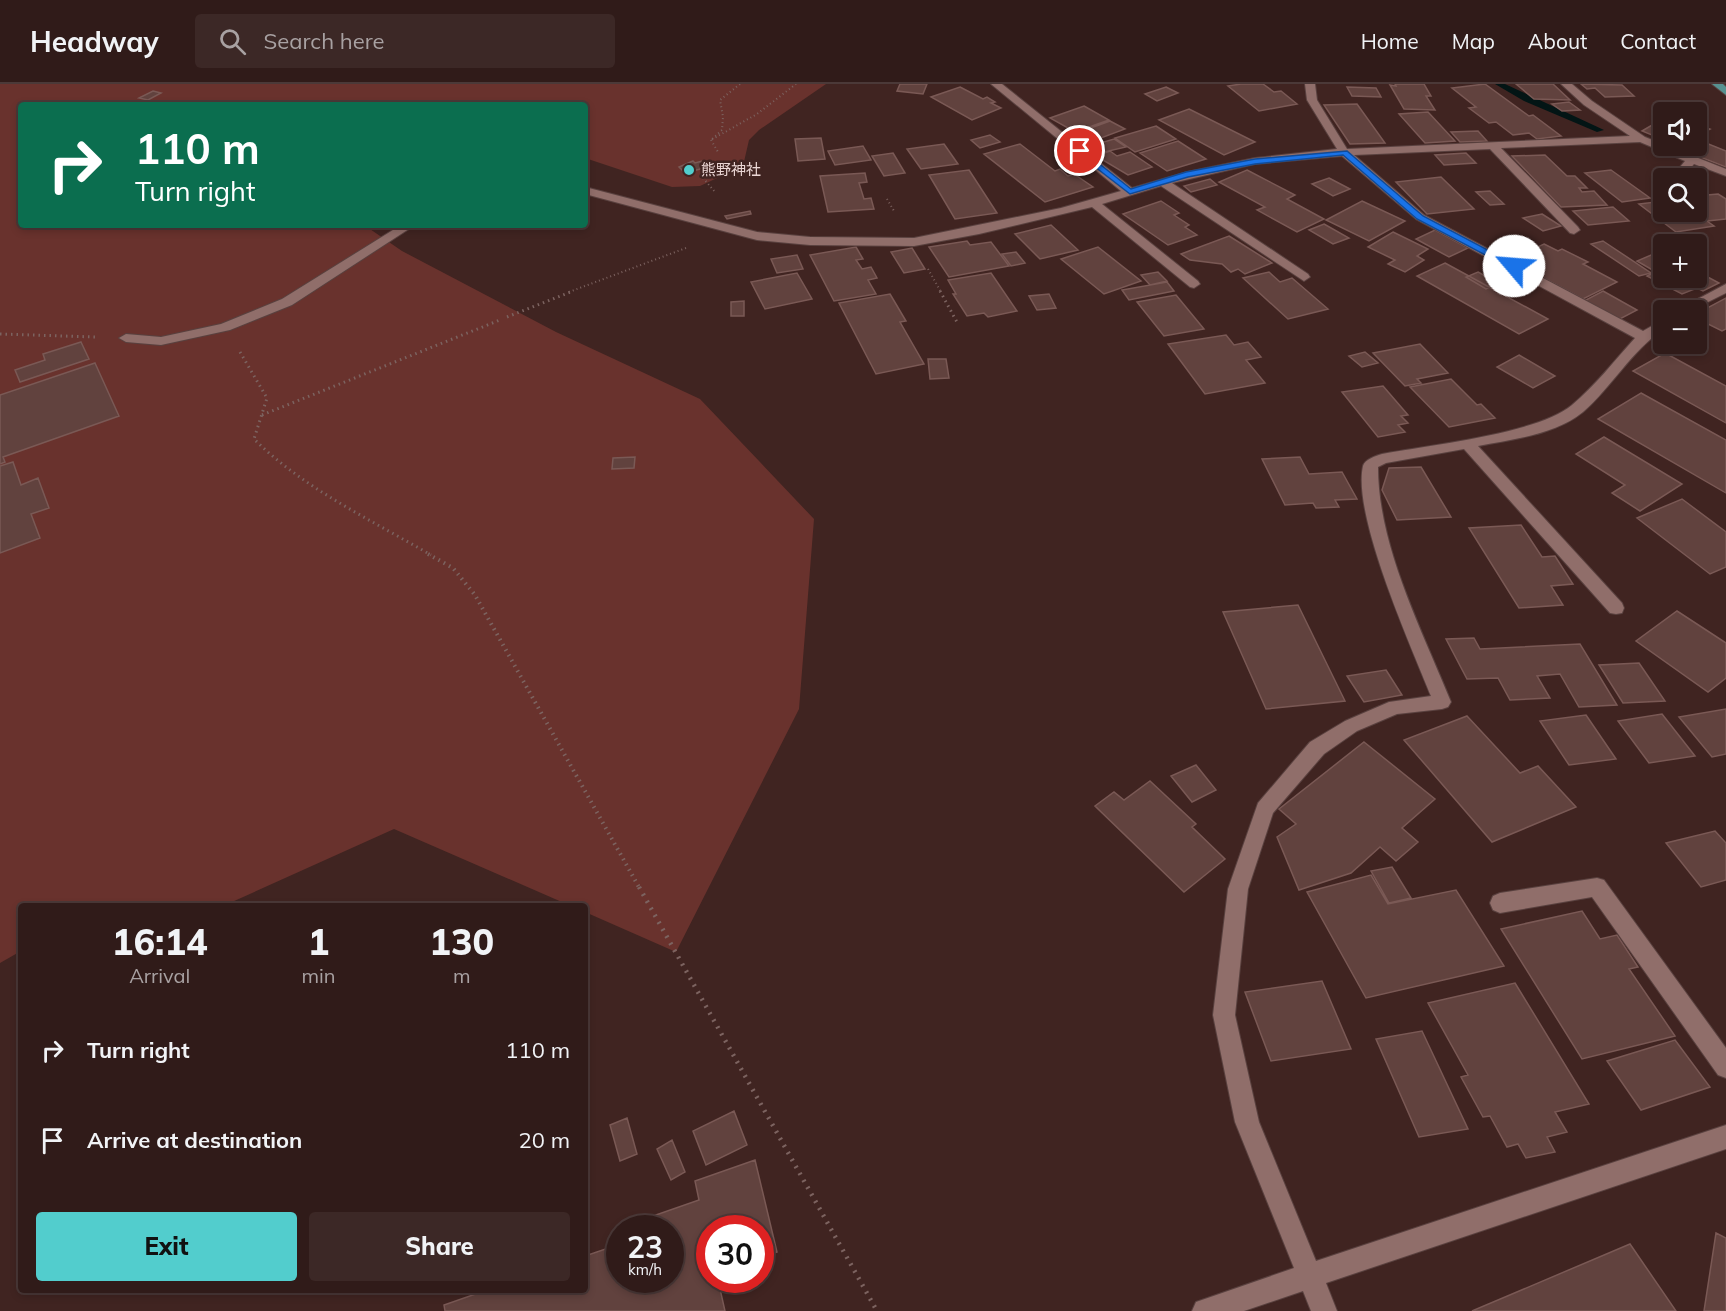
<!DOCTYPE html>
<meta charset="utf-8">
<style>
:root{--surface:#301b19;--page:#3c2826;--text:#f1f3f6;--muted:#a8a1a2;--line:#4b3938;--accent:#52cdcd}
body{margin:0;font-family:Mulish,"Noto Sans JP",sans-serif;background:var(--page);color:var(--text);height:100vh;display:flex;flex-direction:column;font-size:22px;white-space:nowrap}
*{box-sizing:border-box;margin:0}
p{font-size:20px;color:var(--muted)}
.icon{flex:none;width:33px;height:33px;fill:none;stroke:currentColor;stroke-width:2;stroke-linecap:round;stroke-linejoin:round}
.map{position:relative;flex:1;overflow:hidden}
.sheet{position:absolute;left:18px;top:819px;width:570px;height:390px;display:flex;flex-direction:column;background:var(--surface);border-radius:6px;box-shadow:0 3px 9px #0003,0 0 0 2px var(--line)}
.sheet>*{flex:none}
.top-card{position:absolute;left:18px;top:18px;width:570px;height:126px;border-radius:6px;box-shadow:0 3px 9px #0003,0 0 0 2px var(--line);background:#0b6e4f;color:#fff;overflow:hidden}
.fabs{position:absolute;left:1653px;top:18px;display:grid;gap:12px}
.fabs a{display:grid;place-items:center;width:54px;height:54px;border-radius:6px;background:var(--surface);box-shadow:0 3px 9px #0003,0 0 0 2px var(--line);font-size:30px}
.speed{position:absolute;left:606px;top:1131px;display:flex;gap:12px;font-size:30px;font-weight:700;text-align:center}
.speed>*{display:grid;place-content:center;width:78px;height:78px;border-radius:50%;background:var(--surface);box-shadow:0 3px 9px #0003,0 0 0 2px var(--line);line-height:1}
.speed small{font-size:15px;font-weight:400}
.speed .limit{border:9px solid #d22;background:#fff;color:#111}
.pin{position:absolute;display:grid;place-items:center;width:51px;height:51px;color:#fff;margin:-26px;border:3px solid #fff;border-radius:50%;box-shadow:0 2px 6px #0007}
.me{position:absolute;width:66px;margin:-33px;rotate:297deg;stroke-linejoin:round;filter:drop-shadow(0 0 4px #0008)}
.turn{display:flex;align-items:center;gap:21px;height:126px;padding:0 18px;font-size:27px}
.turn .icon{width:78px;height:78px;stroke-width:2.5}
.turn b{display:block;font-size:42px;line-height:51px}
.eta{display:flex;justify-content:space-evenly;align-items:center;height:102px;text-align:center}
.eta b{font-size:36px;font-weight:800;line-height:42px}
.cta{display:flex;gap:12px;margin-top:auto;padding:12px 18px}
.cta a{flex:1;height:69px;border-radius:6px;background:var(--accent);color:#111;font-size:24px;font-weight:800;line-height:69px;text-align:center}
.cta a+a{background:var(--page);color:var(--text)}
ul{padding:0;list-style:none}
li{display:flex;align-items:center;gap:18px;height:90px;padding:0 18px}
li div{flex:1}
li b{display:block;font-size:22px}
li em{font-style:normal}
header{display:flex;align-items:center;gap:36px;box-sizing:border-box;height:84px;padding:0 30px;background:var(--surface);border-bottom:2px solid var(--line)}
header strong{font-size:28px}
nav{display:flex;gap:33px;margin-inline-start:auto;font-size:21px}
.search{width:420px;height:54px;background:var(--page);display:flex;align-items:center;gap:15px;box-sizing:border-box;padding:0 21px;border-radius:6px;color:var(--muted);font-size:22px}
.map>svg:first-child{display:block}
</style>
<header>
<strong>Headway</strong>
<div class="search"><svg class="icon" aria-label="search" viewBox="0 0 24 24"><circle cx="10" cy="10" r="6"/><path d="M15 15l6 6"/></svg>Search here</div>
<nav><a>Home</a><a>Map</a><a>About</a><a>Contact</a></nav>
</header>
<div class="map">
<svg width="1726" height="1227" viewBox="0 0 1726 1227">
<rect width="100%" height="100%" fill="#402421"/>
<path fill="#69322d" d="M0,0H826L759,46L749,56L743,82L700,102L672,103L585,74V21H21V141H364L402,167L556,248L700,315L814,435L799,625L676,868L585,828V822H571L394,745L223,822H21V867L0,879Z"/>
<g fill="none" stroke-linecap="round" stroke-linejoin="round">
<path fill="#031515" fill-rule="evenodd" d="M1495,0H1505L1604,46L1597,48L1524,17Z"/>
</g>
<path fill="#61423e" stroke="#7a5955" stroke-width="1.5" d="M900,0H927L923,10L897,7Z
M1241,0H1263L1274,8L1281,7L1297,20L1259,27L1228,2Z
M1395,0H1424L1431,12H1426L1435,26L1404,25L1390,1L1396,2Z
M1485,0L1529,32L1533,31L1561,52L1537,55L1529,49L1513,51L1496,38L1489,39L1469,24L1476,23L1452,4Z
M1516,0H1553L1570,16L1534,15Z
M1581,0L1622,1L1634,12L1605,13L1595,4L1587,5Z
M960,3L983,15L987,13L995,18L991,19L1001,24L972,36L931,13Z
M1166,3L1178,9L1157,17L1145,10Z
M1347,3L1376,4L1381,13L1352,12Z
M153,7L161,9L148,16L139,14Z
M1569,18L1580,26L1562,27L1552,20Z
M1357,20L1385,59L1350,60L1324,21Z
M1084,22L1109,36L1075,48L1050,34Z
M1189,25L1255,58L1224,71L1159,36Z
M1428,28L1455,57L1425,59L1399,30Z
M1664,34V56L1642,47Z
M1110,37L1125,45L1093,57L1077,49Z
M1696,40L1710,45L1696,52Z
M1156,42L1176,55L1135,68L1115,54Z
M1478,47L1487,57L1460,58L1451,48Z
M990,51L1000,58L980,64L971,56Z
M821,54L825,75L798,77L795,55Z
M1114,55L1126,63L1100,69L1090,62Z
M1696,55L1726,67V83L1672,62H1696Z
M1178,57L1206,75L1167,87L1140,69Z
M944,60L958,80L921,85L907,65Z
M1020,60L1055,87L1060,85L1068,92L1074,90L1093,103L1045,118L984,70Z
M863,62L871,76L835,81L828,67Z
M1110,67L1117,72L1130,68L1152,83L1128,91L1096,72Z
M893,69L905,89L884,92L872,72Z
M1466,69L1476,79L1444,81L1435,71Z
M1545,71L1567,92H1575L1587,104H1579L1582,108L1594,107L1607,121L1561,123L1512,72Z
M693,77L695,79L702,77L708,83L685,89L679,83Z
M969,86L997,129L955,135L929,91Z
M1247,86L1295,111L1287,115L1324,135L1297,148L1257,126L1265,123L1219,98Z
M1611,86L1650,114L1622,118L1585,89Z
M865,89L867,98L859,99L864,115L871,114L874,125L828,128L820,92Z
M1441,93L1474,125L1427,130L1396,98Z
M1329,94L1350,105L1333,112L1312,100Z
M1210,95L1217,101L1191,108L1184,102Z
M1490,107L1504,120L1490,121L1476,108Z
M1718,110L1726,115V135L1707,137L1714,142L1676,148L1639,120L1664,117V128H1696V112Z
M1161,117L1179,129L1174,131L1189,141L1185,143L1197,151L1168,161L1123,130Z
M1362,117L1405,137L1369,157L1326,136Z
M1613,123L1629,137L1588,141L1573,127Z
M750,127L751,130L727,135L725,132Z
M1542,130L1561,142L1543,147L1523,134Z
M1324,140L1349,154L1333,160L1309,146Z
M1051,141L1078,166L1040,175L1015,150Z
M1435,146L1468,164L1449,173L1416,155Z
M1393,148L1428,165L1417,172L1424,176L1405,188L1388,180L1395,176L1368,163Z
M1229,152L1272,179L1245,190L1238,185L1231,188L1222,180L1190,176L1181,170Z
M967,157L970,161L991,158L1009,182L949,193L929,163Z
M1603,157L1651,189L1639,192L1591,160Z
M1544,160L1558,167L1562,165L1588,178L1583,180L1617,198L1583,215L1510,176Z
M856,163L863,175L856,176L862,185L871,183L877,194L868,196L876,210L834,217L810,171Z
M1098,163L1141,197L1104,210L1061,175Z
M912,164L925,185L904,189L891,168Z
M1663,166L1664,194H1696V183L1706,188L1702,190L1719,199L1703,207L1697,204L1682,210L1647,192L1656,188L1637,177Z
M1016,168L1025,179L1011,182L1002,170Z
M797,171L803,185L777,189L771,175Z
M1445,179L1548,235L1519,250L1417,192Z
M1158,188L1167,197L1150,201L1141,191Z
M1269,188L1280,198L1292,194L1328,225L1288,235L1243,194Z
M1478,188L1498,199L1486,205L1466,193Z
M797,189L812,215L765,225L751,198Z
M991,189L1017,227L988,233L984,229L967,232L953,210H956L948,196Z
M1167,198L1174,207L1129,216L1122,206Z
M1603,207L1637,226L1618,236L1584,217Z
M890,210L906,237L900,238L924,280L876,290L839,219Z
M1049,210L1056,224L1037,226L1029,212Z
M1176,211L1204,245L1164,252L1137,218Z
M1726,214V245L1722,247L1696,234V230Z
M744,217V232H731V218Z
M1226,251L1234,261L1248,258L1261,273L1246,276L1265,299L1205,310L1168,260Z
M81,258L89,275L20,298L15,286L45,276L43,270Z
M1420,260L1448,289L1417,295L1421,299L1405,302L1373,269Z
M1365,268L1378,279L1362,283L1349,272Z
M1665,269L1726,302V339L1633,287Z
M1519,271L1555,292L1533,304L1497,283Z
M928,275H946L949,294L930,295Z
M95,279L119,332L3,373L5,378L0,380V311Z
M1451,295L1477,321L1481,320L1495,334L1449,343L1410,303Z
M1383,302L1408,331L1401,332L1408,339L1398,341L1405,348L1378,353L1342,308Z
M1641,309L1726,356V409L1598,335Z
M1604,353L1682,400L1640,427L1612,409L1625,401L1576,370Z
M635,373L634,384L612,385L613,374Z
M1300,373L1309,390L1342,388L1357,415L1335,416L1339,423L1316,424L1313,419L1285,421L1262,375Z
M13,378L21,401L38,394L49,424L31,430L40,454L0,469V382Z
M1421,383L1451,433L1397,436L1382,406L1389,384Z
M1682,415L1726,448V483L1710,490L1637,434Z
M1521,441L1542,473L1555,472L1573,500L1551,502L1563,521L1519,524L1469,444Z
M1298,521L1345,617L1266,625L1223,528Z
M1677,527L1726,559V594L1708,608L1636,557Z
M1474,554L1480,565L1580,560L1617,621L1579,623L1560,590L1537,592L1550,614L1510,616L1498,594L1467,595L1446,555Z
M1639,579L1665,617L1623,619L1599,581Z
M1386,586L1402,611L1364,618L1347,592Z
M1726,625V670L1712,673L1679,633Z
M1662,630L1695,672L1649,679L1618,637Z
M1586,631L1616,675L1569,681L1540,637Z
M1467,632L1520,689L1538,682L1576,723L1492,758L1404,656Z
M1364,658L1435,715L1402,744L1418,758L1396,777L1380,763L1351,789L1299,806L1277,753L1296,740L1279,725Z
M1196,681L1216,706L1192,718L1171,692Z
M1150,697L1196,740L1192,743L1225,775L1184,808L1095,722L1114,708L1124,716Z
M1715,747L1726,759V796L1701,803L1666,759Z
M1392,783L1411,814L1389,819L1371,787Z
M1371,791L1388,820L1456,806L1504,882L1366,914L1307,808Z
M1582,827L1600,855L1617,851L1638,883L1629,885L1675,952L1582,975L1501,845Z
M1322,897L1351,965L1271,977L1245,908Z
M1515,899L1589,1020L1555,1028L1567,1048L1547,1053L1555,1068L1526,1074L1518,1060L1507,1063L1490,1032L1483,1033L1461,993L1468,991L1428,919Z
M1422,947L1468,1045L1419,1053L1376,955Z
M1675,956L1710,1003L1641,1026L1607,977Z
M734,1027L747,1061L706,1081L693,1047Z
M627,1034L637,1070L620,1077L610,1041Z
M672,1056L685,1088L671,1096L657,1065Z
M755,1076L777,1168L760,1174V1144H710V1196H718L725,1227H445L444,1221L487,1206H585V1172L620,1160V1196H670V1144H631L630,1140L699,1116L695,1097Z
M1716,1149L1726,1154V1227H1704Z
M1630,1160L1676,1227H1472Z"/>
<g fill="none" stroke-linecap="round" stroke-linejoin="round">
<g stroke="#59413f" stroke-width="2">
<path id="minor" d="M991,0H1002L1132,104L1187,88L1255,74L1337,65L1307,16L1305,0H1315L1317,16L1347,65L1630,52L1584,21L1561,0H1572L1592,17L1645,53L1726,85V92L1694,80L1682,94H1671L1685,77L1640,58L1501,64L1578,143L1580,146L1574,150L1570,149L1490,65L1354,71L1424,131L1643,247L1664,235V245C1631,267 1612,303 1583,328C1555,351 1513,355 1478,362L1622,519L1624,524L1622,529L1616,530L1610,529L1464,365L1386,379L1378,383C1378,462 1422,546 1451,618L1448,623L1442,625L1397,630L1357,647L1324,670L1273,729L1248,805L1235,931L1259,1038L1316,1177L1726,1041V1065L1326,1199L1337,1227H1311L1303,1207L1244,1227H1192L1196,1218L1294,1184L1235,1038L1213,931L1228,805L1258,719L1310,658L1345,637L1389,618L1431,612C1411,562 1352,431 1363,382C1365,375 1376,372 1382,370C1430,361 1537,350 1572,321C1595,302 1615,276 1635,254L1416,135L1342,72L1255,80L1172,99L1308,190L1310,193L1304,197L1161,102L1102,120L1198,197L1200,200L1194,204L1190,203L1092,123L979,150L914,162L810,161L757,156L585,110V103L757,148L810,153L914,154L1061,124L1121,107Z
M401,141H415L292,221L230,246L161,261L126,258L119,254L126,250L161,253L221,240L282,215Z
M1726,200V209L1692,226H1677Z
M1597,794L1604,796L1726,964V994L1718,991L1592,813L1500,829L1493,826L1490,819L1493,812L1500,809Z"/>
</g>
<g stroke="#59413f" stroke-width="2">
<path id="major" d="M1712,0H1723L1726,3V11Z"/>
</g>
<path stroke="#7c6360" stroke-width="2" stroke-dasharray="1 3" stroke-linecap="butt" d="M740,0L720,16L723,33L722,46L711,56L757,30L796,0
M711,56L718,68
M703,94L716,109
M887,115L894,127
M928,185L941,208
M569,208L686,164"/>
<path stroke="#7c6360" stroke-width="3" stroke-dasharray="1.5 4" stroke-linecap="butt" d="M940,207L958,240
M507,233L573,207
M0,250L95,253
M240,268L267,314L254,355C303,404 371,436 431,471
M262,331L500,236"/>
<path stroke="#7c6360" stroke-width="4" stroke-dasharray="1.5 4.5" stroke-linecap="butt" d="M428,470L453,484L475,511L640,805"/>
<path stroke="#7c6360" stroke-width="4.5" stroke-dasharray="2 6" stroke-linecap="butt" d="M639,803L877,1227"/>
<use href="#minor" fill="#906e6a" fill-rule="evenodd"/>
<use href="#major" fill="#579190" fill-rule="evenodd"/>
</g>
<path fill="#1a73e8" stroke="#114b97" stroke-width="1.5" d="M1077,66H1082L1131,105L1186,88L1255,75L1347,67L1423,132L1518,182L1510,184L1417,135L1343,71L1255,80L1188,93L1130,110L1077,69Z"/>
<circle fill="#52cdcd" stroke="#402421" stroke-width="2" cx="689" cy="86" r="6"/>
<g text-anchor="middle" stroke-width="5" stroke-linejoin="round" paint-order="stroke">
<g font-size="15" fill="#ebd7d5" stroke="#402421" text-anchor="start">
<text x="701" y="91">熊野神社</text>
</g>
</g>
</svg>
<div class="fabs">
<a><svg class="icon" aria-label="sound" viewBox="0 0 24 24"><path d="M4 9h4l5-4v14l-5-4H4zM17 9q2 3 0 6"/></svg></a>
<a><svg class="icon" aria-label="search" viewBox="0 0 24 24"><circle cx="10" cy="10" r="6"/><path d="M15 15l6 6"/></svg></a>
<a>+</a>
<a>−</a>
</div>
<div class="speed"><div>23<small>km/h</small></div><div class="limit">30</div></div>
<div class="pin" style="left:1080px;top:67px;background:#d93025"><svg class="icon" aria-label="arrive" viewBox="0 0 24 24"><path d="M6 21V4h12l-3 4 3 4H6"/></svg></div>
<svg class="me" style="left:1514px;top:182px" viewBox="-20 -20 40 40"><circle r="19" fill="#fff"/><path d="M0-13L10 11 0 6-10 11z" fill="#1a73e8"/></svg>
<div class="top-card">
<div class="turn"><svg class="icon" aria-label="right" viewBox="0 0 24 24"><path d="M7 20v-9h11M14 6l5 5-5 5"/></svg><div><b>110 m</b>Turn right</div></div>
</div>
<section class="sheet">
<div class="eta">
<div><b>16:14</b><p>Arrival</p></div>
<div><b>1</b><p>min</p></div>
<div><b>130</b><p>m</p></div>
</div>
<ul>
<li><svg class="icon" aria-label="right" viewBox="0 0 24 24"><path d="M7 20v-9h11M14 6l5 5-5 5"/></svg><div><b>Turn right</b></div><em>110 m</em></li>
<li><svg class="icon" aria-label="arrive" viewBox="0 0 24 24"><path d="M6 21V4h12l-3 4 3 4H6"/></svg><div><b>Arrive at destination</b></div><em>20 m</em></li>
</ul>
<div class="cta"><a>Exit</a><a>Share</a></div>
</section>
</div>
